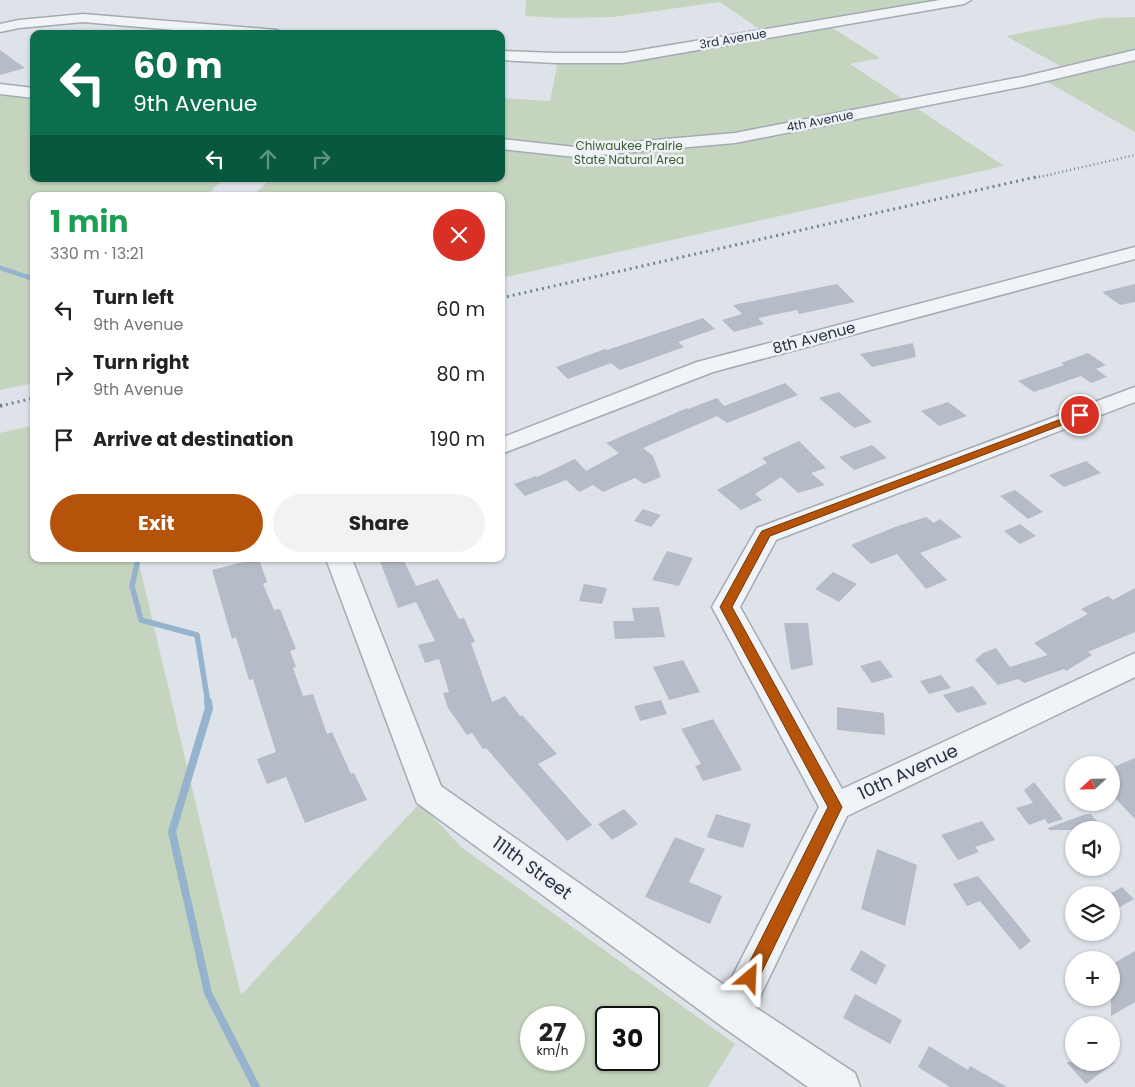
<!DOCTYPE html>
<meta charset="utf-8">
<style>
:root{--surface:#fff;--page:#f2f2f2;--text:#222;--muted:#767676;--accent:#b45309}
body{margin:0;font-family:Poppins,sans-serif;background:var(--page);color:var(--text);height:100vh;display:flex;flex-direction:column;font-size:19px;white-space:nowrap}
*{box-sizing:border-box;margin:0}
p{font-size:16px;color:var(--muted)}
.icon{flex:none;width:28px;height:28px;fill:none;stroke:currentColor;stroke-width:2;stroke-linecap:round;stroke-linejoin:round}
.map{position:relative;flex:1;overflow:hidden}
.panel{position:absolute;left:30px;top:192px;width:475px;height:370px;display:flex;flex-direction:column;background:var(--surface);border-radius:10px;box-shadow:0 1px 4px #0004}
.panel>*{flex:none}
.banner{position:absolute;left:30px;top:30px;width:475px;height:152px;border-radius:10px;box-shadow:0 1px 4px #0004;background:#0b6e4f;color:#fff;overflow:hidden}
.needle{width:32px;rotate:248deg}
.fabs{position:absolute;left:1065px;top:756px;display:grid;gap:10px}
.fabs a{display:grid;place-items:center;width:55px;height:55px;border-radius:50%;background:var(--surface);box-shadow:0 1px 4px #0004;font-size:25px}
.speed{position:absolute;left:520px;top:1006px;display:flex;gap:10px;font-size:25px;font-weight:700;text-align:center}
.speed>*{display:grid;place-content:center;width:65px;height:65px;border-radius:50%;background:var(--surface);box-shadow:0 1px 4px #0004;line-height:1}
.speed small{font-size:12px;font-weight:400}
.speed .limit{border:2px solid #111;border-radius:8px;background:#fff;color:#111}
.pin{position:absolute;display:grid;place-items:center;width:42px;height:42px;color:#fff;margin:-21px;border:2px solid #fff;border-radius:50%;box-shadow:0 1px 5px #0007}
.me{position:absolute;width:55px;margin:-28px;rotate:26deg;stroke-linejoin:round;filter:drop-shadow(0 0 4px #0008)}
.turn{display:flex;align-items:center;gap:18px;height:105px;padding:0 20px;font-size:22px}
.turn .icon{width:65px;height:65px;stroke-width:2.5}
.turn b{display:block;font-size:35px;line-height:42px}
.lanes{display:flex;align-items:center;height:48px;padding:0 20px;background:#0003;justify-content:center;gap:25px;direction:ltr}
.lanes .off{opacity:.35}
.round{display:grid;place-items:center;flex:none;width:52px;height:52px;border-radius:26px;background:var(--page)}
.headline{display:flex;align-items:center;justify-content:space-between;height:85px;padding:0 20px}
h1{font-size:30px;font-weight:700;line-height:38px;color:#1e9e55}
.action{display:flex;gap:10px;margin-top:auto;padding:10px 20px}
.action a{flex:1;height:58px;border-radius:30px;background:var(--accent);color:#fff;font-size:20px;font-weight:700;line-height:58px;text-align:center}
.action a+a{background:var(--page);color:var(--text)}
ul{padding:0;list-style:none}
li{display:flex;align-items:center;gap:15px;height:65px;padding:0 20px}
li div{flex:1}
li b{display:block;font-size:19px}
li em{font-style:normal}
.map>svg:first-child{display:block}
</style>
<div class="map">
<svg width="1135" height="1087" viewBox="0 0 1135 1087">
<rect width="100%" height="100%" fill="#dee3e9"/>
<path fill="#c5d4be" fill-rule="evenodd" d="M526,0H950L823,22L880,58L850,64L1004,166L501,278V196H253L270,179L333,180L501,179V98L550,101L558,61H583L768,35L720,2L613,17L563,18L525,16Z
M1135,17V132L1044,80L1073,73L1006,36L1101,18Z
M0,92L34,98V179H223L206,196H34V383L0,390Z
M34,425V559H138L241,995L420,803L461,847L735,1044L708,1087H0V433ZM531,1018H574V1060H531ZM606,1018H649V1060H606Z"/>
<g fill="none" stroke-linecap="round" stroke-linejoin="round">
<path stroke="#95b3cd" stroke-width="4.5" d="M0,268L34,279"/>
<path stroke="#95b3cd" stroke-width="5.5" d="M138,559L132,586L141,620L197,635L208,703"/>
<path stroke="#95b3cd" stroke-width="8" d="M208,702L209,708L172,832L208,993L256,1087"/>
</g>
<path fill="#b5bcc7" d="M0,50L25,68L0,75Z
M837,284L855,302L799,314L797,310L758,318L764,324L734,332L722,320L742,314L733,305Z
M1135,284V302L1120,305L1102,292Z
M703,318L715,329L678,342L684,347L620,370L611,363L568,379L556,367L605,349L607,350Z
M913,343L916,357L872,367L860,354Z
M1088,353L1106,365L1096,369L1107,377L1091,383L1081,376L1034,392L1018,381L1064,365L1061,363Z
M785,383L798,395L727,423L717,416L643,448L653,456L661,477L644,484L635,478L603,492L593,485L579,492L566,480L525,496L514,484L536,476L537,477L575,459L586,471L619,453L606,443L687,408L688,409L717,398L724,406Z
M839,392L872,422L854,428L819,398Z
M948,402L967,416L939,426L921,411Z
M799,441L826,468L811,473L825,485L798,493L781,477L755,494L762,500L741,510L717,490L767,463L762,458Z
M872,445L887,458L854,470L839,457Z
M1086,461L1101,473L1064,487L1049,475Z
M1015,490L1043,512L1028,519L1000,496Z
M643,509L661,515L651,527L634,521Z
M926,517L934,523L940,519L962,537L920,553L947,580L926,589L897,554L871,564L851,545L895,527Z
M1020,524L1036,536L1020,544L1004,531Z
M667,551L693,558L679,586L652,580Z
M255,559H259L267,582L263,584L274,610L280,609L296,649L290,651L296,667L293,668L303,696L313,694L327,734L332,732L351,774L354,773L367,800L305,823L286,777L267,784L257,759L276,752L253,679L249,680L236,637L232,639L212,570Z
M379,559H403L416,586L438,579L459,619L464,618L475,642L471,643L492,702L505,696L520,716L522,715L557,754L538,764L592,825L567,841L486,748L483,749L472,733L467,735L448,708L443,693L449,692L439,659L425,663L418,645L435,641L416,602L398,608Z
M833,572L857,584L839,602L815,589Z
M584,584L607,588L602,604L579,601Z
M1135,588V632L1088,652L1092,655L1066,671L1064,669L1024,683L1018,679L998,685L975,660L983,653L996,648L1010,667L1048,655L1034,643L1088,614L1081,609L1108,596L1113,600Z
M659,607L665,637L615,639L613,621H634L632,608Z
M784,623H808L813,665L791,670Z
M683,660L700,692L669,700L653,667Z
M880,660L893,677L872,683L860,666Z
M941,675L951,688L929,694L920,681Z
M973,686L987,704L957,713L943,695Z
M661,700L667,714L640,721L634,706Z
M837,707L884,713L885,735L837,730Z
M713,719L742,770L703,781L695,766L701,764L681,729Z
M1135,758V819L1111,794V768Z
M1034,782L1060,815L1063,819L1048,824L1045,819L1029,825L1016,808L1033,803L1024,790Z
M624,809L638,824L612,840L598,824Z
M716,814L751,824L743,848L707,837Z
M1086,814H1091L1104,830H1049L1048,828Z
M982,821L995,840L975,847L979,852L958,860L941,835Z
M675,837L705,849L689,882L722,896L710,924L645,897Z
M877,849L917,865L905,926L861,909Z
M978,876L1031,941L1020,950L980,901L967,906L953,884Z
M1122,887L1134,899L1120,907L1111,898V895H1108Z
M861,950L886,965L876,985L850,970Z
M1135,951V1002L1111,1016V965Z
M855,994L902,1020L890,1044L843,1018Z
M929,1046L968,1070L970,1066L1007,1087H950L918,1067Z
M1066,1062H1115L1086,1084Z"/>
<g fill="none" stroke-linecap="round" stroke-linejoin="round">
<g stroke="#a3aab4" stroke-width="3">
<path id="minor" d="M940,0H971L964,4L623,63H556L501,60V51L556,53H623Z
M83,14L277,30L284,34H221L83,22L19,28L0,32V24L19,20Z
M1135,50V60L1026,86L735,143L575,157L501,149V139L575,147L735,133L1026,76Z
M0,84L34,88V98L0,94Z
M1135,247V259L713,372L501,454V438L697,362Z
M1135,387V402L776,540L740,607L842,789L1135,653V677L847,816L755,1007L855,1073L860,1087H808L720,1025L417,803L326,559H352L441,786L727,987L819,807L712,607L757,528Z"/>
</g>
<use href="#minor" fill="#f1f4f7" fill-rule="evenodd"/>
<path stroke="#768395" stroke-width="2.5" stroke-dasharray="1 3" stroke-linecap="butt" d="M1035,178L1135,155"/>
<path stroke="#768395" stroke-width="3" stroke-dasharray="2 4" stroke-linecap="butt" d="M501,298L1040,176
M0,406L34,398"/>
<path stroke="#768395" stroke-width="4" stroke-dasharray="2.5 5" stroke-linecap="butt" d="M0,406L2,405"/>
</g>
<path fill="#b45309" stroke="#753606" d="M1080,412L1083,413V417L770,536L732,607L842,807L756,984L750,986L744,984L742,978L744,973L828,807L720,607L760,534L762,531Z"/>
<g text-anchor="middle" stroke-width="5" stroke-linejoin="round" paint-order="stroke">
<g font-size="12" fill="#263142" stroke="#eef2f7">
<text transform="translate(733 39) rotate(-10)" y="4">3rd Avenue</text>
<text transform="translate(820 121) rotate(-11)" y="4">4th Avenue</text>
</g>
<g font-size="12" fill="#3c5f31" stroke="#eef2f7">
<text x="629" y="150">Chiwaukee Prairie<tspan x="629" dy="14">State Natural Area</tspan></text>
</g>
<g font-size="15" fill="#263142" stroke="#eef2f7">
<text transform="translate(814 338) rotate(-15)" y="5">8th Avenue</text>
</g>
<g font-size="18" fill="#263142" stroke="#eef2f7">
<text transform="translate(908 772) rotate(-25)" y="6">10th Avenue</text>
<text transform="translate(532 868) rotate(36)" y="6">111th Street</text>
</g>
</g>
</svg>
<div class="fabs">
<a><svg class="needle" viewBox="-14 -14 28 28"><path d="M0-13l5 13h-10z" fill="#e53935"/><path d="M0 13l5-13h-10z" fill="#767676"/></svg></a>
<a><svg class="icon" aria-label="sound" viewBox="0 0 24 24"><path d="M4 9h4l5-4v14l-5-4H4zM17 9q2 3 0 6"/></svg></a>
<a><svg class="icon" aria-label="layers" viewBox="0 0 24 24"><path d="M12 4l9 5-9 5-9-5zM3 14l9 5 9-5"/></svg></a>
<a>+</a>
<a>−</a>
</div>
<div class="speed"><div>27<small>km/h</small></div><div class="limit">30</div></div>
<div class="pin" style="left:1080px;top:415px;background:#d93025"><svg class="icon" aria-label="arrive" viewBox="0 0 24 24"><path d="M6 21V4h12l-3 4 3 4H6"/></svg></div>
<svg class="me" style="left:750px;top:978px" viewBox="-20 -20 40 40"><path d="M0-17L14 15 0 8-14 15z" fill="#b45309" stroke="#fff" stroke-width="4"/></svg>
<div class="banner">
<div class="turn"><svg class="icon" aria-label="left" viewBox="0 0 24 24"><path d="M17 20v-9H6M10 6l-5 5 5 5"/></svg><div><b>60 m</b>9th Avenue</div></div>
<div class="lanes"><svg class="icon" aria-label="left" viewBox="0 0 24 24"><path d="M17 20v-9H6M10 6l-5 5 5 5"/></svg><svg class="icon off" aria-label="ahead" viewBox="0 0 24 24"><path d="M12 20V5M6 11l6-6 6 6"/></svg><svg class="icon off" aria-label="right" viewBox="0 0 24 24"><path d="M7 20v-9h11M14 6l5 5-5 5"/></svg></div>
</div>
<section class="panel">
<div class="headline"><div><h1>1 min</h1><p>330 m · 13:21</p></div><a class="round" style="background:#d93025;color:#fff"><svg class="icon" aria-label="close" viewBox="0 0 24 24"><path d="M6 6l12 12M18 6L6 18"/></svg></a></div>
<ul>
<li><svg class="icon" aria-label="left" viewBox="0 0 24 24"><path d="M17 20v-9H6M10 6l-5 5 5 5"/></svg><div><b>Turn left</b><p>9th Avenue</p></div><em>60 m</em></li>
<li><svg class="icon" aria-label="right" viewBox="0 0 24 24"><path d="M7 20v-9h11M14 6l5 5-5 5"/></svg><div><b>Turn right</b><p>9th Avenue</p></div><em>80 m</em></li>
<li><svg class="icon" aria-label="arrive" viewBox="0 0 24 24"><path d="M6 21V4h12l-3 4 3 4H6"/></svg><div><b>Arrive at destination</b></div><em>190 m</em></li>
</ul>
<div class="action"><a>Exit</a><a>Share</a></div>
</section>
</div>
